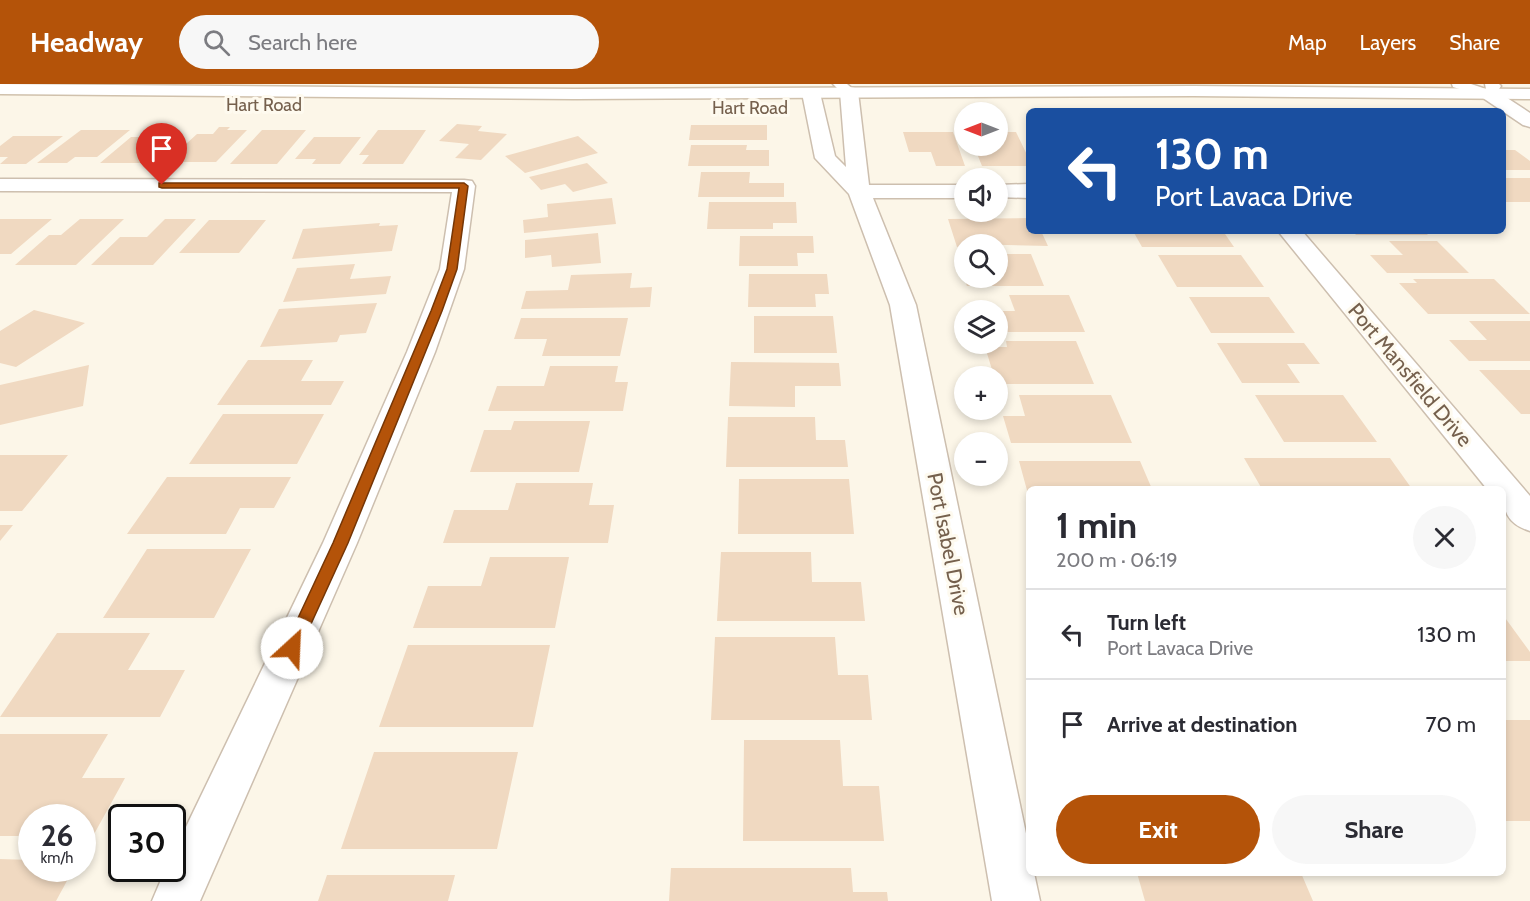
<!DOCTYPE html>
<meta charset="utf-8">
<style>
:root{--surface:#fff;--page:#f7f7f7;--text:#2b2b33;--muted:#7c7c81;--line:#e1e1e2;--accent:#b45309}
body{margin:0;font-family:Cabin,sans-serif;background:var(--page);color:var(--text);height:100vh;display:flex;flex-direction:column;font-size:22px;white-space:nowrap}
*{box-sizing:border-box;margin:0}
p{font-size:20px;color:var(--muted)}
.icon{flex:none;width:33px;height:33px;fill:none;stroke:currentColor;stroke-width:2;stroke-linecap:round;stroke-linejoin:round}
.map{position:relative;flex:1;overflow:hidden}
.sheet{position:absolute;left:1026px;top:402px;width:480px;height:390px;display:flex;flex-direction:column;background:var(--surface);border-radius:9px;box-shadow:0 3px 9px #0003}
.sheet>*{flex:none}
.banner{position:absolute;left:1026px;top:24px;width:480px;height:126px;border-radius:9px;box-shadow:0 3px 9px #0003;background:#1a4fa0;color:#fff;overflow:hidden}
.needle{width:39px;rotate:270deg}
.controls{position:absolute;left:954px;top:18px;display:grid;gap:12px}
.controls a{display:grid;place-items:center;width:54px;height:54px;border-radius:50%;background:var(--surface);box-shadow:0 3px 9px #0003;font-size:30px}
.speed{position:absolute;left:18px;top:720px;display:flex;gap:12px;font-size:30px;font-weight:700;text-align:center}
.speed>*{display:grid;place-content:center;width:78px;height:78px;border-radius:50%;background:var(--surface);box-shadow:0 3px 9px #0003;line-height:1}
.speed small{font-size:15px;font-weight:400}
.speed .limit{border:3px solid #111;border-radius:9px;background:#fff;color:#111}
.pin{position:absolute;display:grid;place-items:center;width:51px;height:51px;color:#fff;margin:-62px -26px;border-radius:50% 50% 50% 0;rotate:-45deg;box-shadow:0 0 6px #0007}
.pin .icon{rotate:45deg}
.me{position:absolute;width:66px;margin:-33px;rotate:25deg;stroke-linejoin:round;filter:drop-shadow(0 0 4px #0008)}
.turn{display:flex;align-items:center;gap:21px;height:126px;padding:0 30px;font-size:27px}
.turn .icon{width:78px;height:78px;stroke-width:2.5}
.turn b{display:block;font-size:42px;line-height:51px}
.round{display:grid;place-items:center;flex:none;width:63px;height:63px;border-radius:32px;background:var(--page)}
.headline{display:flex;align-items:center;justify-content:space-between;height:102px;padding:0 30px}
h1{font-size:36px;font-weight:700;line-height:45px}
.button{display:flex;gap:12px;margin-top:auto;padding:12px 30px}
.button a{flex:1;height:69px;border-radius:36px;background:var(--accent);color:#fff;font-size:24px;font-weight:700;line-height:69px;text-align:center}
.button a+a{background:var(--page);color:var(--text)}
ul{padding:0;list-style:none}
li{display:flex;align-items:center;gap:18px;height:90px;padding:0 30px;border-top:2px solid var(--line)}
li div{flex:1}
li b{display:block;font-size:22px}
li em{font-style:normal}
header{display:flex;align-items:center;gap:36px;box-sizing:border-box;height:84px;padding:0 30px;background:var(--accent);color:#fff}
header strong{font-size:28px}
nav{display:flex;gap:33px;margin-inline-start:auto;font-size:21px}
.search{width:420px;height:54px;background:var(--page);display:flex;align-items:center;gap:15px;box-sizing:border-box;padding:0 21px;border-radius:33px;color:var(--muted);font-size:22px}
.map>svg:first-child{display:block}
</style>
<header>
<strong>Headway</strong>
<div class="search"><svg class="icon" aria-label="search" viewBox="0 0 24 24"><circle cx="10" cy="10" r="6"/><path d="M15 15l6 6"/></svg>Search here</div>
<nav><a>Map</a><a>Layers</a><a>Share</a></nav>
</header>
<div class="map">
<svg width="1530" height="817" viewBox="0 0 1530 817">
<rect width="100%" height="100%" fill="#fcf6e8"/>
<path fill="#f0d9c1" d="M457,40L482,42L478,47L507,50L481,76L455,74L469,60L439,57Z
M691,41H767V56H689Z
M219,43H230L227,46H247L216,78H166L197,50H213Z
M81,46H130L97,73H75L67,79H37Z
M262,46H306L277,80H230Z
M378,46H426L403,80H362L369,71H359Z
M903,48H953L965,82H936L931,68H909Z
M998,48H1016L1029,75V82H982L974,62H998Z
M13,52H63L26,80H0L8,73H0V62Z
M578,52L598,69L525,89L505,72Z
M131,53H181L153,79H100Z
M314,53H361L340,80H312L316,75H295Z
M691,61H747L746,66H769V82H688Z
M1503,66H1515L1530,77V86H1503Z
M587,79L608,99L573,108L565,100L541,106L529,93Z
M701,88H750L749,99H784V113H698Z
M1503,94H1530V118H1503Z
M612,114L616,140L524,149L523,136L548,133L547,120Z
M709,118H796L797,139H773V145H707Z
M1029,134V147H1041L1048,162L964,160V162L957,163L948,135Z
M0,135H52L11,170H0Z
M80,135H124L76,181H15L49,151H61Z
M165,135H196L153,181H91L120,153H147Z
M209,136H266L239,169H179Z
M380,139L379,142L398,141L392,167L292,175L303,145Z
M1133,147H1223L1234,163H1142Z
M1352,147H1424L1428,151H1356Z
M598,149L601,179L552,183L551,171L525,174V156Z
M740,152H813L814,169H797L798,182H739Z
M1389,157H1437L1469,189H1387L1370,171H1403Z
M998,170H1031L1044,202H967L964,194H998Z
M1158,171H1241L1264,203H1177Z
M355,180L350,195L391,192L386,210L283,218L297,184Z
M632,189L630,204L652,203L650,223L521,225L526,207L568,206L571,191Z
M749,190H827L829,210H815L816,223H748Z
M1413,195H1494L1530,230H1428L1399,199H1417Z
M1009,211H1069L1085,248H998V227H1015Z
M1189,213H1269L1295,249H1211Z
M377,219L366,249L340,251L337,258L260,263L279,225Z
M34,226L85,239L16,283L0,279V247Z
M754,232H833L837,269H754Z
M521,234H628L620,272H542L547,255H514Z
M1469,237H1530V277H1469L1449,256H1487Z
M1006,257H1076L1094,300H998V292H994L985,263H1007Z
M1217,259H1304L1320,280H1287L1300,299H1242Z
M248,276H313L301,297H344L331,321H217Z
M731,278L839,279L841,302H795V323L729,322Z
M89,281L83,322L0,341V301Z
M550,282H618L615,298H628L623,327H488L497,302H544Z
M1479,286H1530V330H1521Z
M1019,311H1111L1132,359H1011L1003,332H1025Z
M1255,311H1343L1377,358H1284Z
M223,330H324L297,380H189Z
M728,333H815L816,356H845L848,383H726Z
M514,337H590L579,388H470L484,346H511Z
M0,371H68L22,427H0Z
M1244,374H1390L1412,405H1262Z
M1019,377H1140L1152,405H1029L1028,410Z
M167,393H291L274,424H240L226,450H127Z
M739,395H849L854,450H738Z
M516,399H593L589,421H614L608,459H443L454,426H508Z
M0,441H13L0,457Z
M147,465H251L214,534H103Z
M721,468H811L812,498H861L865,537H717Z
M490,473H569L555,544H413L428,502H481Z
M1503,531L1530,568V577H1503Z
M57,549H150L128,586H185L160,633H0Z
M715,553H835L838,591H868L872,636H711Z
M408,561H550L533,643H379Z
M1503,636H1530V737H1503Z
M0,650H108L82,694H125L93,752H82V734H32V752H0Z
M744,656H840L843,702H879L884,757H743Z
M374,668H518L497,765H341Z
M0,775L32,776V784H74L56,817H0Z
M671,784H851L853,808H887L888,817H669Z
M1137,789H1301L1313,817H1145Z
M327,791H455L448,817H318Z"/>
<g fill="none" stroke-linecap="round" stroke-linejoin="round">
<g stroke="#cdbfaf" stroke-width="3">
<path id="lane" d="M833,0H847L856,8L849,12L844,11Z
M1452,0H1471L1486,5L1485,0H1499L1501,2L1494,13L1489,14L1453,3Z"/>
</g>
<g stroke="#cdbfaf" stroke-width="3">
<path id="street" d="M849,3L855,4L858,8L869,101H964V114H873L916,221L1029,764V789H1034L1040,817H992L890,221L849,110L815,74L802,9L805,5H817L820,9L835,72L846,83L840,8L843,4Z
M1489,5L1495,6L1530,29V43L1523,41L1483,14L1480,10L1483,6Z
M0,95L464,96L472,97L475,102L464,185L435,268L357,459L200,817H152L166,784H172V772L323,459L407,268L440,185L452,108L0,107Z
M1029,100V114L998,113V101Z
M1278,147H1302L1530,412V447C1507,440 1503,427 1503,405H1487Z"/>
</g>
<g stroke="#d0c1ac" stroke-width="3">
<path id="secondary" d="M0,0L575,5L1193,2L1530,5V15L1193,12L575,15L0,10Z"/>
</g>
<use href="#lane" fill="#fff" fill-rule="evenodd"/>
<use href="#street" fill="#fff" fill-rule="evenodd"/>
<use href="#secondary" fill="#fff" fill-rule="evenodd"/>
</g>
<path fill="#b45309" stroke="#753606" stroke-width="1.5" d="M159,99H464L468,102L457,185L442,227L348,459L300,564L298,569L292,571L286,569L284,564L333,459L431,227L447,185L459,104H162L159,103Z"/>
<g text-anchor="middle" stroke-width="6" stroke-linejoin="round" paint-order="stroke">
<g font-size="18" fill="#75604d" stroke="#fefaef">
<text x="264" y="27">Hart Road</text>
<text x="750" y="30">Hart Road</text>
</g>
<g font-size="21" fill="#75604d" stroke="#fefaef">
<text transform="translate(1410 291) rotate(50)" y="7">Port Mansfield Drive</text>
<text transform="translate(948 460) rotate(79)" y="7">Port Isabel Drive</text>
</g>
</g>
</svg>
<div class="controls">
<a><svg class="needle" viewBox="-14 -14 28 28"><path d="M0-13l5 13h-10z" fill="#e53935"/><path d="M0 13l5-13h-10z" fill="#7c7c81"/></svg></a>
<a><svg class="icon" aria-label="sound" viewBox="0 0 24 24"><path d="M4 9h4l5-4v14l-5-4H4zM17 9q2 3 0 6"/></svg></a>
<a><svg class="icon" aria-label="search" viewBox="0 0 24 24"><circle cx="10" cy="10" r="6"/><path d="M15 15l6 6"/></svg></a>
<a><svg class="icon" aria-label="layers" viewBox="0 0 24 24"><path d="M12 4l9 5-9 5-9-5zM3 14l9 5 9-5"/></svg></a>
<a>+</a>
<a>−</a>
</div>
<div class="speed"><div>26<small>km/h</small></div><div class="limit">30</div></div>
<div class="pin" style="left:162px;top:101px;background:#d93025"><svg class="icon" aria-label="arrive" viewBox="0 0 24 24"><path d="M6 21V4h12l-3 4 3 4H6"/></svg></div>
<svg class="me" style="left:292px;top:564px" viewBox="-20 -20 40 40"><circle r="19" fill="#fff"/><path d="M0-13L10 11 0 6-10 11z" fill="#b45309"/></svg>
<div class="banner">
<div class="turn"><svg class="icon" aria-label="left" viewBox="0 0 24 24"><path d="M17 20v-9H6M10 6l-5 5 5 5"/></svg><div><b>130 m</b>Port Lavaca Drive</div></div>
</div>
<section class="sheet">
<div class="headline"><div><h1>1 min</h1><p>200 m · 06:19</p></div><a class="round"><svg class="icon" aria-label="close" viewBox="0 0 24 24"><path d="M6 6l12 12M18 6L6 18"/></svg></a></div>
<ul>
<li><svg class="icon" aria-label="left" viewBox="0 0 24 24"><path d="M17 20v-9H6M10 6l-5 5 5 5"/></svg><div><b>Turn left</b><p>Port Lavaca Drive</p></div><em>130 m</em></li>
<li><svg class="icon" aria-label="arrive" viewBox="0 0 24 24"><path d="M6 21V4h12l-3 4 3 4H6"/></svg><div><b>Arrive at destination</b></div><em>70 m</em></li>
</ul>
<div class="button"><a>Exit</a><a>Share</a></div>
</section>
</div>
